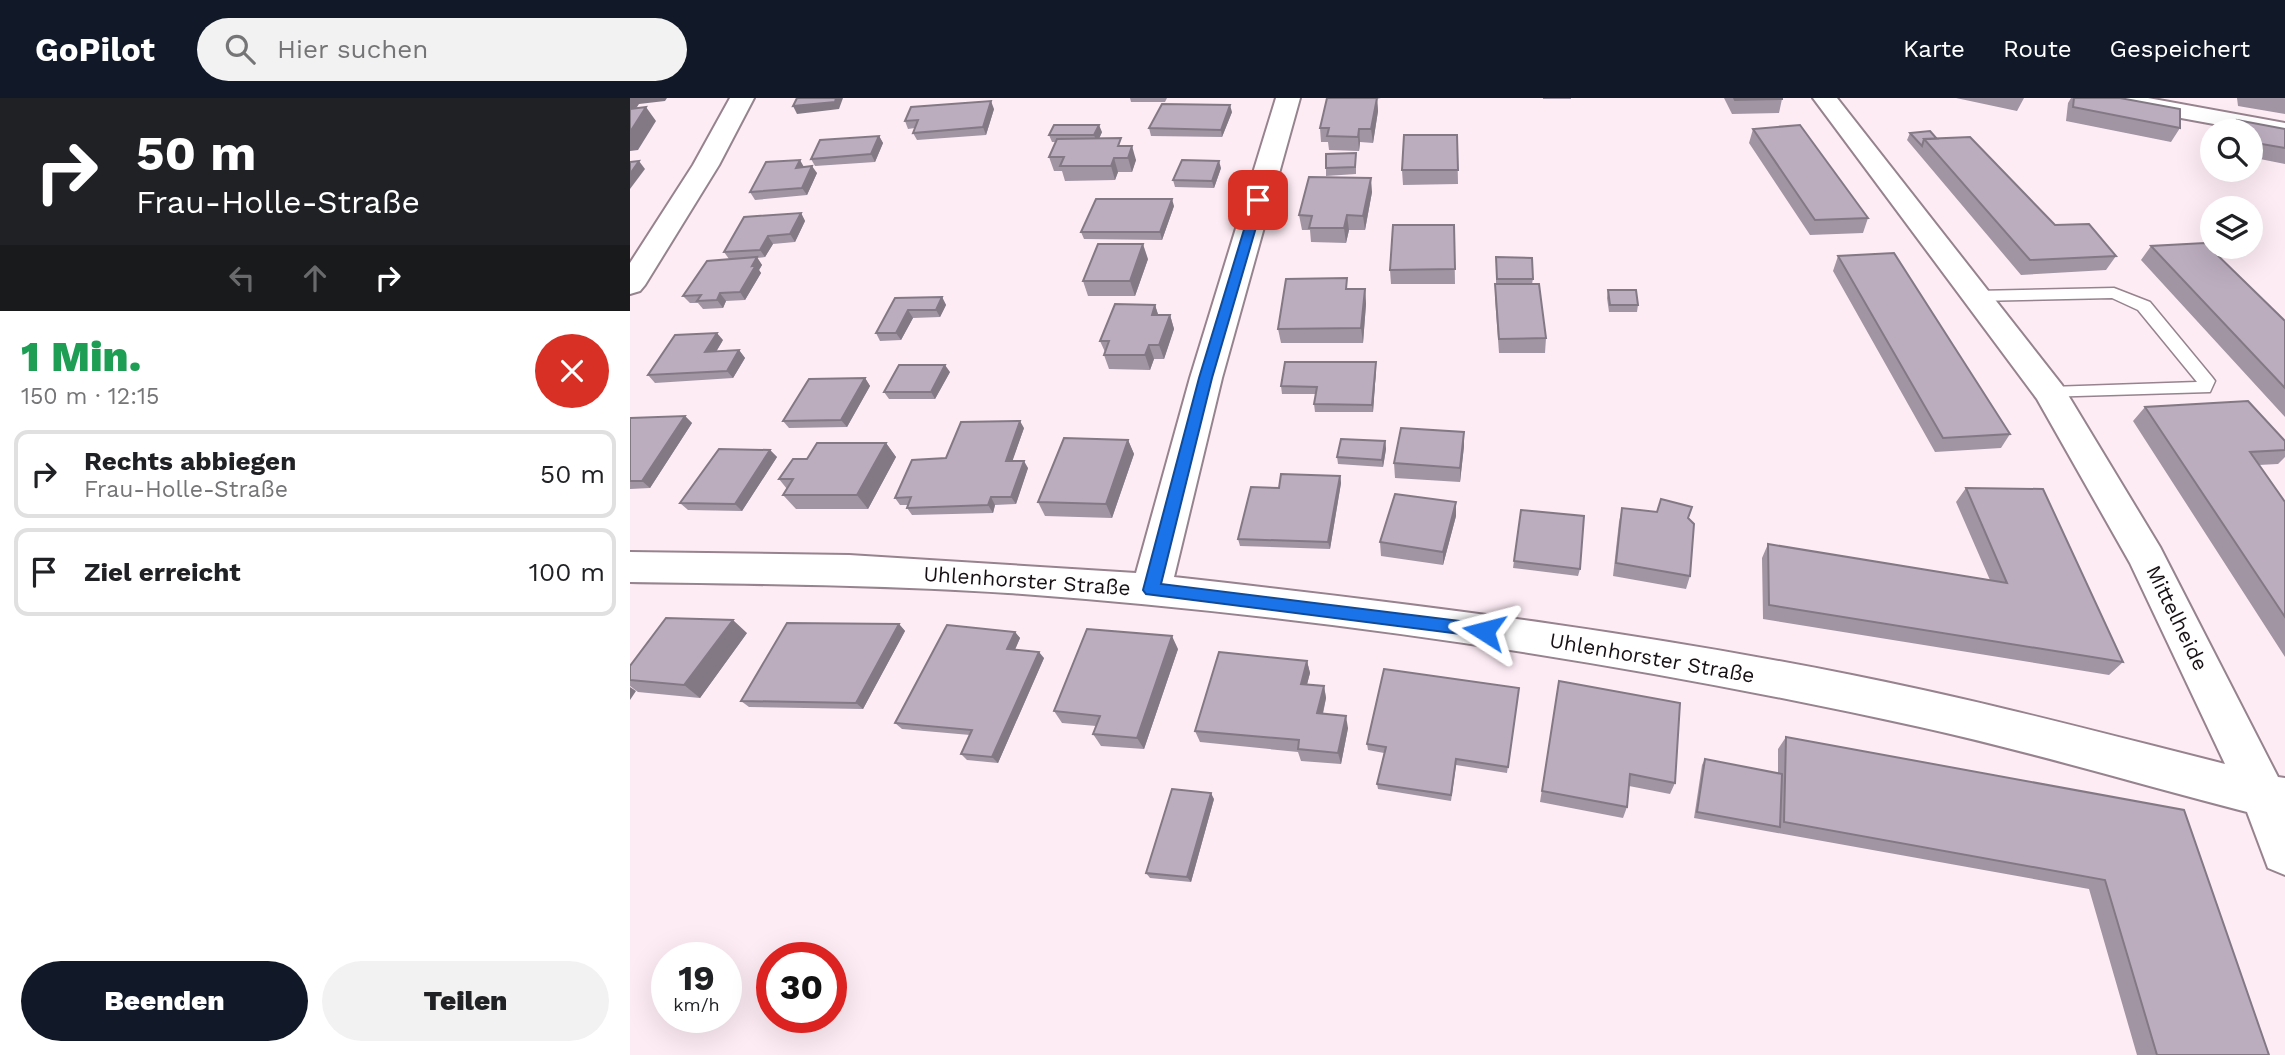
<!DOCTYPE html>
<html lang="de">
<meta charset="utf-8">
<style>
:root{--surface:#fff;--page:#f2f2f2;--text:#202124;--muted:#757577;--line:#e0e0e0;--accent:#111827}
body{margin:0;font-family:"Work Sans",sans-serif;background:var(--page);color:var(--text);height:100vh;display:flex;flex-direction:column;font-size:26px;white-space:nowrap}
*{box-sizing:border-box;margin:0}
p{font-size:23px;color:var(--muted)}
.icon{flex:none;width:38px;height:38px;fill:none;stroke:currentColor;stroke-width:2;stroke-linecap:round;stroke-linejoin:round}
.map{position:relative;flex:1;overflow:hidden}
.panel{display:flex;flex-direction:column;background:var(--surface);width:630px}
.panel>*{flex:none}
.banner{background:#202124;color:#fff;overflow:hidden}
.buttons{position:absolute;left:1570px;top:21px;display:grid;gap:14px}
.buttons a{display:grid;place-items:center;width:63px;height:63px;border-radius:50%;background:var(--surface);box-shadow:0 7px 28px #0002;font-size:35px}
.speed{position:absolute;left:21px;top:844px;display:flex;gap:14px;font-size:35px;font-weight:700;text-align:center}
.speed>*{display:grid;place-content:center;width:91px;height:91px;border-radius:50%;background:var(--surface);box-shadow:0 7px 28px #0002;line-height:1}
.speed small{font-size:18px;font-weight:400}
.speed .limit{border:10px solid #d22;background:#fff;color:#111}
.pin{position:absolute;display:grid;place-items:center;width:60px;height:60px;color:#fff;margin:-30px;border-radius:14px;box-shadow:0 4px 10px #0006}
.me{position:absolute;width:77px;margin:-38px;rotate:279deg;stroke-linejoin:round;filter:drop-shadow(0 0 5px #0008)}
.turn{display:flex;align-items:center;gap:24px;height:147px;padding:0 21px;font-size:32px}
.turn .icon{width:91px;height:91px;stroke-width:2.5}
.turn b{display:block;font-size:49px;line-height:60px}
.lanes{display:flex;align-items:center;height:66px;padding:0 21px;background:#0003;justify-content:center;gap:35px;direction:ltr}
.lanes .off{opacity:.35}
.round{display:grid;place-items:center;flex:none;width:74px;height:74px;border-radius:37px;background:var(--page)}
.headline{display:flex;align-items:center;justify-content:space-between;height:119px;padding:0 21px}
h1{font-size:42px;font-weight:800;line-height:52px;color:#1e9e55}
.cta{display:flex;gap:14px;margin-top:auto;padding:14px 21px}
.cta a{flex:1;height:80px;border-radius:42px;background:var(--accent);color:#fff;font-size:28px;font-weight:800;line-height:80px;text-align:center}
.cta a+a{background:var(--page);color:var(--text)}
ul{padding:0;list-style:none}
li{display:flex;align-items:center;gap:21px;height:88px;margin:0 14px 10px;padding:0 7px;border:4px solid var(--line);border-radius:14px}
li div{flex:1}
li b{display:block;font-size:26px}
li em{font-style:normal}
header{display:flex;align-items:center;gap:42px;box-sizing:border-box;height:98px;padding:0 35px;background:var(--accent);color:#fff}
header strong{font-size:33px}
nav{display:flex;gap:38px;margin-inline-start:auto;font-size:24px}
.search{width:490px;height:63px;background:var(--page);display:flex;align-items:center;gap:18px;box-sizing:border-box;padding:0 24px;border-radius:38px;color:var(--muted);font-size:26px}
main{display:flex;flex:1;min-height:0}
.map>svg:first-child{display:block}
</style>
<header>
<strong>GoPilot</strong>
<div class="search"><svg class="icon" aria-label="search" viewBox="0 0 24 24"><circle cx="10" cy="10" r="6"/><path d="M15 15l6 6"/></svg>Hier suchen</div>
<nav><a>Karte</a><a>Route</a><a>Gespeichert</a></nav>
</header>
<main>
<section class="panel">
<div class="banner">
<div class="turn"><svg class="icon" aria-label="right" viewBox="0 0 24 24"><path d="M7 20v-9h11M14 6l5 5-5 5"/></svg><div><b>50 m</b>Frau-Holle-Straße</div></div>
<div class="lanes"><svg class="icon off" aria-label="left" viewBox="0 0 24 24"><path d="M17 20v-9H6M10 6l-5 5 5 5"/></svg><svg class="icon off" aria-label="ahead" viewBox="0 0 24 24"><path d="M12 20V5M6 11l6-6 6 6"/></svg><svg class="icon" aria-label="right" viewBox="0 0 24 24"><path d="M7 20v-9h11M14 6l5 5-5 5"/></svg></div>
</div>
<div class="headline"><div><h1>1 Min.</h1><p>150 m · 12:15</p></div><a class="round" style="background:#d93025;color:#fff"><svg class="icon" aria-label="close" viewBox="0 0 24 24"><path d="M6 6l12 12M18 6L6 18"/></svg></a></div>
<ul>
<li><svg class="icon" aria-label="right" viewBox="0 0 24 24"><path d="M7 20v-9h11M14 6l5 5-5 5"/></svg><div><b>Rechts abbiegen</b><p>Frau-Holle-Straße</p></div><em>50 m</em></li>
<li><svg class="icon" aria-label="arrive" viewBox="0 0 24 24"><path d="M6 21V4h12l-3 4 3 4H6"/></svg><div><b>Ziel erreicht</b></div><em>100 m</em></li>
</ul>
<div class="cta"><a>Beenden</a><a>Teilen</a></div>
</section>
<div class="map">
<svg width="1655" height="957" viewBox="0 0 1655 957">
<rect width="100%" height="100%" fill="#feecf5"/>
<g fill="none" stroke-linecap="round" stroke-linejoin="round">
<g stroke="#96838d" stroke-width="3">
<path id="lane" d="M1484,190L1520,204L1582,279L1585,283L1580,294L1414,299L1411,295L1414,291L1420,289L1567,284L1508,212L1482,200L1346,203L1338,198L1346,193Z"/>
</g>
<g stroke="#96838d" stroke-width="4">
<path id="street" d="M100,0H124L89,67L15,187L10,193L0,196V165L63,67Z
M646,0H670L592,280L544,479C795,507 1046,538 1293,592C1394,614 1495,641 1595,666L1500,465L1407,301L1183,0H1207L1432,287L1530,449L1648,679L1655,680V777L1638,770L1617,714C1508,686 1399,653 1290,629C991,563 684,517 378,495C252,487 126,486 0,484V454L219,457L506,475L560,280Z
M1468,0H1518L1655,25V39L1480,7L1472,5Z"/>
</g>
<use href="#lane" fill="#fff" fill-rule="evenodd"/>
<use href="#street" fill="#fff" fill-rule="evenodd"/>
</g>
<path fill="#a195a3" d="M500,0H537L535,4H501Z
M697,0H751L747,1L748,13L743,45L730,44L729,53L699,52L698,44H691L690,30Z
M913,0H941V1H913Z
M1094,0H1152V1L1149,15L1102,16Z
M1326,0H1394L1387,13Z
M1441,0H1490L1550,30L1541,44L1436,23L1438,5Z
M1607,0H1655V16L1608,8Z
M364,11L356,37L287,42L283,35L285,30L278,31L275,23Z
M602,14L592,39L521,38L519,30Z
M1607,22L1655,31V66L1620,59V33H1599Z
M1123,31L1238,120L1233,135L1180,137L1119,45Z
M472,34L469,41L493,48L506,62L502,74H488L485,82L435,83L432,73H424L419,59L426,44H422L419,37Z
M1280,35L1307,41L1425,127L1486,158L1476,172L1391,177L1277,42Z
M827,37L828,86L773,87L772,72Z
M249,38L253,45L245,64L185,68L181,61Z
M726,63V76L696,78V70Z
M174,69L187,75L177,97L125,102L120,94Z
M591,70L584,90L545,89L543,82Z
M742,94L735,132H719L716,145L681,144L680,132H672L669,117Z
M544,108L532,142L454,141L451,134Z
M171,115L175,123L165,144L143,146L135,159L127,160L132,167L129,172L131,175L115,202L96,203L93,210L73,211L68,205H60L53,198L99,161L94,154Z
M824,127L825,186H761L760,172Z
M1521,148L1655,223V319L1511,162Z
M1208,158L1380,336L1371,350L1305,354L1203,173Z
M866,159L903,181L902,186L916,240L915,255H869L865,200V186H866Z
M518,161L505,198H458L453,183Z
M718,191H735L736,206L733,245H651L648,231Z
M978,192L1008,207L1007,214H979L977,200Z
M312,199L316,207L310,219L283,220L271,242L250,243L246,235L265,200Z
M525,207L528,217H540L544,231L534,261H524L520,272L479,271L474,257L475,254L470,243Z
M93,242L86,254L109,252L115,260L103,280L25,285L18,277Z
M746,272L743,314H685L684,306L686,296H652L651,288Z
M320,274L305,301H259L254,294Z
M235,280L240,288L217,329L159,330L153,323Z
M1515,309L1655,343V359L1648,366L1629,367L1655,404V559L1503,323Z
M55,318L62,325L20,390L0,391V320Z
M394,330L382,363L398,370L386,406L365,407L363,415L282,417L277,410L278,407H270L265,400L316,360Z
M498,342L504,356L482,420L415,418L408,404Z
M755,343L756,351L753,369L708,366L707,359Z
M256,345L266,359L238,411H166L153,397L157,391L149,381L177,361Z
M834,348L830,384L765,380L764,365Z
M140,352L147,359L112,413L58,412L50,405Z
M710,378L711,385L700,451L610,448L608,441L649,390Z
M1336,390L1493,564L1479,577L1133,521L1132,460L1138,446L1360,482L1326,404Z
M992,410L1058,420L1060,478L1056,491L983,478L989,424Z
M891,412L950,471L948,478L883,470Z
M826,418L813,467L751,458L750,444Z
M269,526L275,533L233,611L119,609L111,603Z
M385,534L390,540L385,552L414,560L368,665L337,662L331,656L340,637L272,631L265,625Z
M117,535L70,600L8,594L0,588V568Z
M548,551L514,651L471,648L463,636L466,628L432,625L424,613Z
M677,563L680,575L677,586L694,588L696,600L693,616L718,630L711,666L671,663L668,654L570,644L565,633Z
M929,583L1045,685L1040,696L999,688L997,709L993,720L910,704Z
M889,590L877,675L826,667L821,703L748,691L747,686L754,655L738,652L737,646Z
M1156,639L1554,712L1639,957H1507L1459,791L1064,720L1072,667L1075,661L1148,675V651Z
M584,701L561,784L520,780L516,775Z"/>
<path fill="#837985" d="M0,0H37L35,3L9,6L5,12L0,13Z
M206,0H213L209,11L167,16L163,8Z
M747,0L748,13L743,45L741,31Z
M361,3L364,11L356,37L353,29Z
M600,7L602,14L592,39L591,32Z
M16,9L26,23L8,52L0,53V34Z
M469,27L472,34L467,45L464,37Z
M729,31L730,44L729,53L728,39Z
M249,38L253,45L245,64L241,56Z
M502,48L506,62L502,74L498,60Z
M484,60L488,74L485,82L481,68Z
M170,62L174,69L166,70Z
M9,63L15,71L0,91V76Z
M589,63L591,70L584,90L582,83Z
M182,68L187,75L177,97L172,90Z
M741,80L742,94L735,132L733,118Z
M542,101L544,108L532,142L530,134Z
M171,115L175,123L165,144L160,136Z
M717,117L719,132L716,145L714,130Z
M138,138L143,146L135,159L130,152Z
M513,146L518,161L505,198L500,183Z
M127,159L132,167L129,172L131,175L115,202L110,194Z
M735,191L736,206L733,245L731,230Z
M90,195L96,203L93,210L87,202Z
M312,199L316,207L310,219L306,212Z
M525,207L530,222L522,217Z
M278,212L283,220L271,242L266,235Z
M540,217L544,231L534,261L529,247Z
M87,235L93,242L81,262L75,254Z
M519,247L524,261L520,272L515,257Z
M109,252L115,260L103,280L97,273Z
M746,264V272L743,314L742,307Z
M315,267L320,274L305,301L301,294Z
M235,280L240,288L217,329L211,322Z
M55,318L62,325L20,390L12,383Z
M390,323L394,330L380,370L376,363Z
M834,334V348L830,384V370Z
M498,342L504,356L482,420L476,406Z
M755,343L756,351L753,369L752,362Z
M256,345L266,359L238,411L227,397Z
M140,352L147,359L112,413L105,406Z
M394,363L398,370L386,406L381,399Z
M710,378L711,385L700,451L698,444Z
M361,399L365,407L363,415L358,407Z
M826,404V418L813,467V454Z
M103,522L117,535L70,600L54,587Z
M269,526L275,533L233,611L226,605Z
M385,534L390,540L382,558L377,551Z
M542,538L548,551L514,651L507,640Z
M409,554L414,560L368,665L362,659Z
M677,563L680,575L674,598L671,586Z
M694,588L696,600L690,627L687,615Z
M0,589L6,593L0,602Z
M716,618L718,630L711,666L708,655Z
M581,695L584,701L561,784L557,779Z"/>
<path fill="#bbadbe" stroke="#837985" stroke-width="2" d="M167,0H206L205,4L163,8Z
M697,0H747L741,31H729L728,39L697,38L699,30H690Z
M1104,0H1152V1L1105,2Z
M1444,0H1490L1550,11V30L1443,9Z
M361,3L353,29L283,35L288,22L275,23L281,9Z
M532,6L600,7L591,32L519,30Z
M16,9L0,34V11Z
M1607,22L1655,31V50L1620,44V33H1609Z
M424,27H469L464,37H419Z
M1170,27L1238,120L1185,122L1123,31Z
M1300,33L1307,41H1294L1292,48L1280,35Z
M774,37H827L828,72H772Z
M249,38L241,56L181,61L190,42Z
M1340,39L1425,127L1459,126L1486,158L1400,162L1294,41Z
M491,40L488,48H502L498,60H484L481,68H430L434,59H419L427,41Z
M726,55L725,69L696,70V56Z
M170,62L166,70L182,68L172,90L120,94L136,64Z
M552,62L589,63L582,83L543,82Z
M9,63L0,76V64Z
M679,79L741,80L733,118L717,117L714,130H679L682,118L669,117Z
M466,101H542L530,134H451Z
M171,115L160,136L138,138L130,152L94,154L114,119Z
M763,127H824L825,171L760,172Z
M1575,145L1655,223V290L1521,148Z
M468,146H513L500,183H453Z
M1264,155L1380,336L1313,340L1208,158Z
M127,159L122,168L126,167L110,194L90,195L87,202L67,203L71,197L53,198L77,163Z
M866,159L902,160L903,181H867Z
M717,180L716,191H735L731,230L648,231L656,181Z
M865,186H909L916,240L869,241Z
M978,192H1006L1008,207H980Z
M312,199L306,212H278L266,235H246L265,200Z
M485,206L525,207L522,217H540L529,247H519L515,257H474L479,243H470Z
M87,235L75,254L109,252L97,273L18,277L45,237Z
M655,264H746L742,307L684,306L687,289L651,288Z
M269,267H315L301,294H254Z
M235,280L211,322L153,323L179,281Z
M1618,303L1655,343V352L1620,354L1655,404V519L1515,309Z
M55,318L12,383H0V320Z
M390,323L376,363H394L381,399H361L358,407L277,410L281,399L265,400L282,362L316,360L331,324Z
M771,330L834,334L830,370L764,365Z
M434,340L498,342L476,406L408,404Z
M711,341L755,343L752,362L707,359Z
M187,345H256L227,397H153L163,381H149L163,361H177Z
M89,351L140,352L105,406L50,405Z
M651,376L710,378L698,444L608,441L621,389L649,390Z
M1336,390L1413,391L1493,564L1139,507L1138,446L1377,485Z
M765,396L826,404L813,454L750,444Z
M1031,401L1062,409L1058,420L1064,426L1060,478L986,465L992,410L1027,414Z
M891,412L954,418L950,471L884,463Z
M36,520L103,522L54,587L0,582V568Z
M157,525L269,526L226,605L111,603Z
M317,527L385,534L377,551L409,554L362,659L331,656L342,632L265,625Z
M457,531L542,538L507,640L463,636L470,618L424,613Z
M589,554L677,563L671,586L694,588L687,615L716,618L708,655L668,651L669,642L565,633Z
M754,571L889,590L878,669L826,661L821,697L747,686L756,649L737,646Z
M929,583L1050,605L1045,685L1000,676L997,709L912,693Z
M1156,639L1554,712L1639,957H1527L1475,782L1154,724Z
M1075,661L1152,676L1150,729L1067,714Z
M542,691L581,695L557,779L516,775Z"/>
<path fill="#1a73e8" stroke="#114b97" stroke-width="2" d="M628,98L634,102L582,280L531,486L854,526L860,528V537L854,539L516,496L513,492L569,280L623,102Z"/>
<g text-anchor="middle" stroke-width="6" stroke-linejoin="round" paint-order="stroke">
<g font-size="21" fill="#171014" stroke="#fff">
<text transform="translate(397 483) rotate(4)" y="7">Uhlenhorster Straße</text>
<text transform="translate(1547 520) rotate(64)" y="7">Mittelheide</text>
<text transform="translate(1022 560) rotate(10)" y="7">Uhlenhorster Straße</text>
</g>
</g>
</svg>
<div class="buttons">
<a><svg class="icon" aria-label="search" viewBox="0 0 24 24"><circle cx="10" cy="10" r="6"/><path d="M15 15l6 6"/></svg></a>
<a><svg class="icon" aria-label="layers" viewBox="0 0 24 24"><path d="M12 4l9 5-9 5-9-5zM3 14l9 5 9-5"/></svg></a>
</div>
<div class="speed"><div>19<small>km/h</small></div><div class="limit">30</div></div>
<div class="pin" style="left:628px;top:102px;background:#d93025"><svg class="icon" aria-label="arrive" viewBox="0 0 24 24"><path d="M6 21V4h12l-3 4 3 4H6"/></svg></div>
<svg class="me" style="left:854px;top:533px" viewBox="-20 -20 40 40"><path d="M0-17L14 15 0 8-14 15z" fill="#1a73e8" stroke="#fff" stroke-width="4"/></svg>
</div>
</main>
